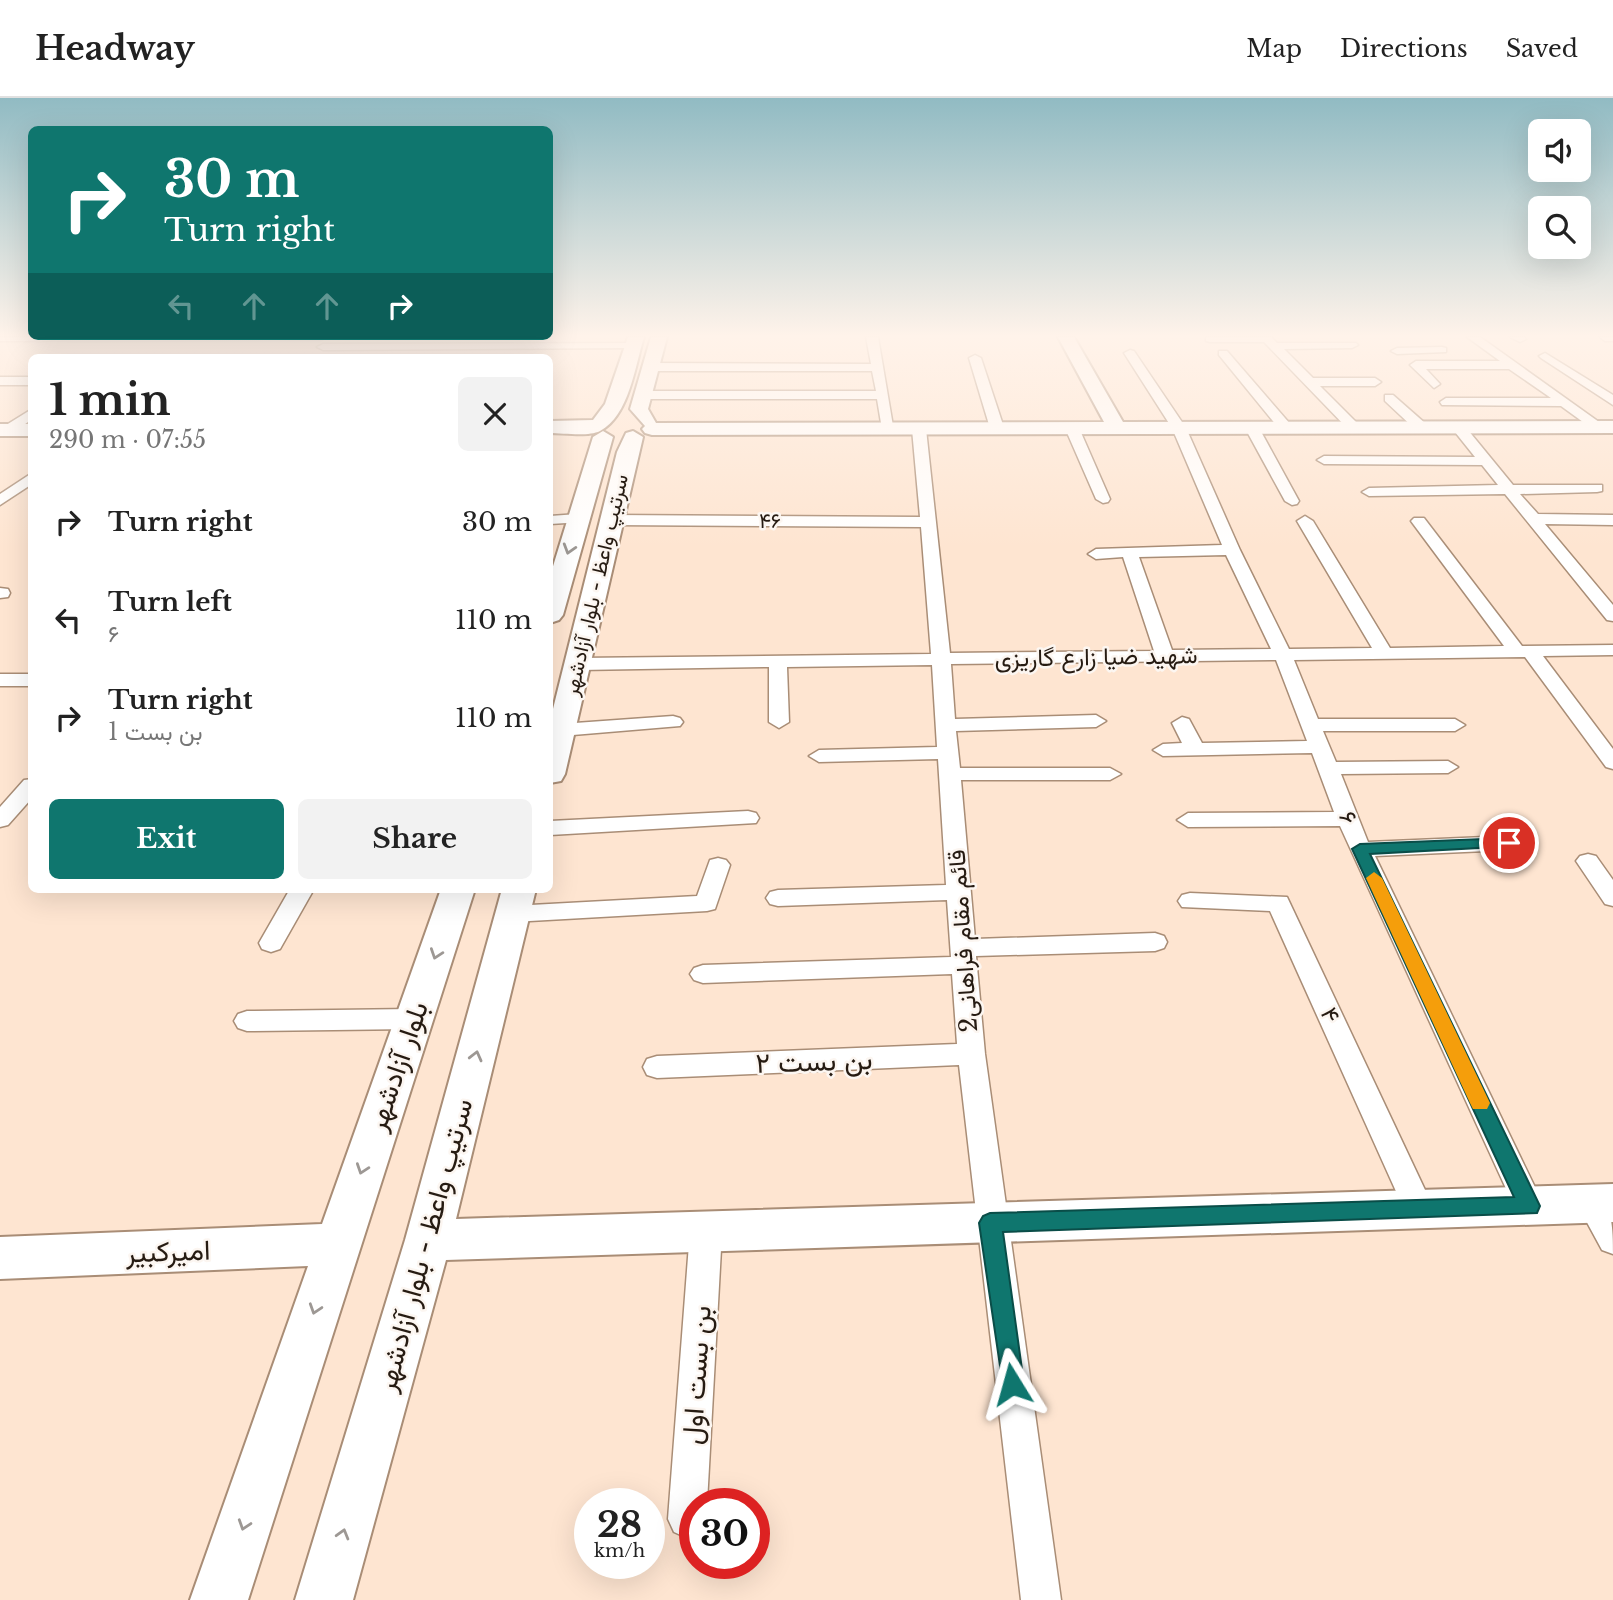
<!DOCTYPE html>
<meta charset="utf-8">
<style>
:root{--surface:#fff;--page:#f2f2f2;--text:#222;--muted:#767676;--line:#e0e0e0;--accent:#0f766e}
body{margin:0;font-family:"Libre Baskerville",Vazirmatn,serif;background:var(--page);color:var(--text);height:100vh;display:flex;flex-direction:column;font-size:26px;white-space:nowrap}
*{box-sizing:border-box;margin:0}
p{font-size:23px;color:var(--muted)}
.icon{flex:none;width:38px;height:38px;fill:none;stroke:currentColor;stroke-width:2;stroke-linecap:round;stroke-linejoin:round}
.map{position:relative;flex:1;overflow:hidden}
.drawer{position:absolute;left:28px;top:256px;width:525px;height:539px;display:flex;flex-direction:column;background:var(--surface);border-radius:10px;box-shadow:0 7px 28px #0002}
.drawer>*{flex:none}
.hud{position:absolute;left:28px;top:28px;width:525px;height:214px;border-radius:10px;box-shadow:0 7px 28px #0002;background:#0f766e;color:#fff;overflow:hidden}
.fabs{position:absolute;left:1528px;top:21px;display:grid;gap:14px}
.fabs a{display:grid;place-items:center;width:63px;height:63px;border-radius:10px;background:var(--surface);box-shadow:0 7px 28px #0002;font-size:35px}
.speed{position:absolute;left:574px;top:1390px;display:flex;gap:14px;font-size:35px;font-weight:700;text-align:center}
.speed>*{display:grid;place-content:center;width:91px;height:91px;border-radius:50%;background:var(--surface);box-shadow:0 7px 28px #0002;line-height:1}
.speed small{font-size:18px;font-weight:400}
.speed .limit{border:10px solid #d22;background:#fff;color:#111}
.pin{position:absolute;display:grid;place-items:center;width:60px;height:60px;color:#fff;margin:-30px;border:4px solid #fff;border-radius:50%;box-shadow:0 2px 7px #0007}
.me{position:absolute;width:77px;margin:-38px;rotate:352deg;stroke-linejoin:round;filter:drop-shadow(0 0 5px #0008)}
.turn{display:flex;align-items:center;gap:24px;height:147px;padding:0 21px;font-size:32px}
.turn .icon{width:91px;height:91px;stroke-width:2.5}
.turn b{display:block;font-size:49px;line-height:60px}
.lanes{display:flex;align-items:center;height:66px;padding:0 21px;background:#0003;justify-content:center;gap:35px;direction:ltr}
.lanes .off{opacity:.35}
.round{display:grid;place-items:center;flex:none;width:74px;height:74px;border-radius:10px;background:var(--page)}
.head{display:flex;align-items:center;justify-content:space-between;height:119px;padding:0 21px}
h1{font-size:42px;font-weight:800;line-height:52px}
.primary-button{display:flex;gap:14px;margin-top:auto;padding:14px 21px}
.primary-button a{flex:1;height:80px;border-radius:10px;background:var(--accent);color:#fff;font-size:28px;font-weight:800;line-height:80px;text-align:center}
.primary-button a+a{background:var(--page);color:var(--text)}
ul{padding:0;list-style:none}
li{display:flex;align-items:center;gap:21px;height:98px;padding:0 21px}
li div{flex:1}
li b{display:block;font-size:26px}
li em{font-style:normal}
header{display:flex;align-items:center;gap:42px;box-sizing:border-box;height:98px;padding:0 35px;background:var(--surface);border-bottom:2px solid var(--line)}
header strong{font-size:33px}
nav{display:flex;gap:38px;margin-inline-start:auto;font-size:24px}
.map>svg:first-child{display:block}
</style>
<header>
<strong>Headway</strong>
<nav><a>Map</a><a>Directions</a><a>Saved</a></nav>
</header>
<div class="map">
<svg width="1613" height="1502" viewBox="0 0 1613 1502">
<rect width="100%" height="100%" fill="#fee5d1"/>
<g fill="none" stroke-linecap="round" stroke-linejoin="round">
<g stroke="#a98d76" stroke-width="3">
<path id="street" d="M0,239H327L321,242L0,243Z
M866,239H878L894,334L882,331L877,301H644L638,297L644,293H876L872,273H651L645,269L651,265L871,266Z
M1206,239H1271L1277,245H1356L1358,247L1352,250L1284,251L1313,280H1375L1381,284L1375,288H1320L1361,329L1349,332L1264,244H1210L1206,243Z
M1467,239H1480L1606,329L1594,332L1561,308L1442,307L1440,304L1446,300H1551L1509,271H1426L1440,286L1434,290L1410,267L1416,263H1500Z
M1510,239H1524L1526,241L1520,244Z
M1600,239H1613V243H1605Z
M633,245L639,248L637,250L323,252L317,249L323,246Z
M1442,249L1446,250V254L1397,256L1391,253L1397,250Z
M1130,252L1134,253L1186,330L1240,452L1289,551L1372,550L1297,423L1305,418L1313,423L1390,550L1504,548L1411,423L1414,420H1424L1522,548L1613,547V557L1543,558L1613,651V671L1606,669L1525,559L1294,562L1318,621H1455L1465,627L1455,633H1323L1336,664L1448,663L1458,669L1448,675L1341,676L1368,744L1509,738L1517,740L1520,745L1517,750L1509,752L1375,758L1544,1108L1540,1117L1529,1121L1518,1117L1514,1108L1340,728L1188,729L1177,722L1188,715L1334,714L1312,655L1163,658L1153,652L1163,646L1182,645L1172,625L1182,619L1189,621L1202,645L1307,643L1276,562L951,566L955,621L1096,617L1106,623L1096,629L956,633L960,670H1110L1121,676L1110,682H961L975,841L1155,835L1164,838L1167,844L1164,850L1155,853L976,858L985,956L1061,1502H1021L959,967L657,980L647,977L643,969L647,961L657,958L957,946L952,876L703,885L694,882L690,876L694,870L703,867L951,859L947,802L778,808L770,806L766,800L770,794L778,792L946,787L938,661L819,664L809,658L819,652L937,649L932,567L787,569L789,624L779,630L769,624V569L579,572L570,566L579,560L931,556L921,429L612,427L604,422L612,417L920,419L912,331L919,327L926,331L950,555L1154,553L1123,459L1096,461L1088,456L1096,451L1222,447L1172,330L1124,255ZM1226,457L1271,551L1172,552L1139,459Z
M1219,253H1227L1291,327V333H1281L1219,257Z
M1545,255L1613,297V307L1541,260L1539,258Z
M975,257L981,260L1004,330L1002,333L990,330L969,260Z
M0,279H32V287H0Z
M1385,297H1393L1426,326V332H1416L1385,303Z
M32,311V321L13,335H3V329Z
M1458,325L1463,326L1513,387H1602V393L1597,394L1520,396L1538,416L1613,417V427L1545,426L1613,507V523L1607,522L1505,396L1369,398L1362,394L1369,390L1498,387L1482,367L1324,366L1317,362L1324,358L1475,359L1451,329Z
M1072,326L1079,330L1110,401L1108,404L1103,405L1096,401L1065,330Z
M1252,326L1259,330L1299,403L1297,406L1292,407L1285,403L1245,330Z
M32,375V386L0,407V396Z
M578,416L586,421L583,424L550,426V418Z
M0,490L8,491L10,495L8,499L0,500Z
M0,576H32V588H0Z
M673,618L680,620L683,624L680,628L561,638L551,632L561,626Z
M32,681V700L8,727L0,729V709L24,682Z
M748,713L756,715L759,720L756,725L550,737V723Z
M1588,756L1596,758L1613,782V808L1605,806L1576,763L1580,758Z
M718,760L726,762L730,767L715,811L707,813L512,824L503,822L500,816L503,810L512,808L697,798L710,762Z
M290,791H314L280,851L271,854L262,851L259,845Z
M1190,795L1287,799L1434,1111L1430,1120L1419,1124L1408,1120L1270,813L1182,809L1178,803L1182,797Z
M413,911L422,914L426,921L422,928L413,931L247,933L238,930L234,923L238,916L247,913Z
M1592,1093C1613,1102 1613,1132 1613,1156L1602,1152L1577,1106L1581,1097Z
M706,1119L717,1123L722,1133L707,1405H695V1437L687,1440L674,1434L668,1421L690,1133L695,1123Z"/>
</g>
<g stroke="#a98d76" stroke-width="4">
<path id="secondary" d="M628,239H644C635,268 629,318 600,333C588,339 563,335 550,335V323L593,322L605,306Z
M651,239H667L648,311L656,325L1104,324L1058,239H1074L1123,324L1613,323V335L652,337L645,335L642,331L645,328L630,311Z
M0,326H32V338H0Z
M603,333L613,339L563,517L559,522L550,525V478L593,339Z
M633,333L643,339L565,676L561,683L550,685V623L617,354L626,335Z
M441,791H475L248,1502H190L308,1168L0,1181V1139L322,1126Z
M502,791H536L456,1121L1613,1086V1124L446,1162L353,1502H295L405,1142Z"/>
</g>
<use href="#street" fill="#fff" fill-rule="evenodd"/>
<use href="#secondary" fill="#fff" fill-rule="evenodd"/>
</g>
<defs><path id="oneway-chevron" d="M-2-3.5L2.5 0L-2 3.5" fill="none" stroke-width="1.6" stroke-linecap="round" stroke-linejoin="round" transform="scale(1.75)"/></defs>
<g stroke="#9d9894">
<use href="#oneway-chevron" transform="translate(569 451) rotate(107)"/>
<use href="#oneway-chevron" transform="translate(436 856) rotate(109)"/>
<use href="#oneway-chevron" transform="translate(476 958) rotate(-76)"/>
<use href="#oneway-chevron" transform="translate(362 1071) rotate(109)"/>
<use href="#oneway-chevron" transform="translate(315 1211) rotate(108)"/>
<use href="#oneway-chevron" transform="translate(244 1427) rotate(108)"/>
<use href="#oneway-chevron" transform="translate(343 1436) rotate(-74)"/>
</g>
<linearGradient id="sky" x2="0" y2="1"><stop stop-color="#91bbc3"/><stop offset="0.53" stop-color="#fff3ea"/><stop offset="1" stop-color="#fff3ea" stop-opacity="0"/></linearGradient>
<rect width="1613" height="449" fill="url(#sky)"/>
<path fill="#0f766e" stroke="#0a4d48" stroke-width="2" d="M1509,740L1515,741V748L1370,756L1540,1108L1537,1115L1003,1134L1024,1286L1021,1295L1012,1298L1004,1295L979,1125L983,1118L990,1115L1514,1099L1352,751L1360,746Z"/>
<path fill="#f59e0b" d="M1374,774L1382,780L1490,1005L1487,1011H1473L1470,1005L1366,780Z"/>
<g text-anchor="middle" stroke-width="5" stroke-linejoin="round" paint-order="stroke">
<g font-size="21" fill="#261b12" stroke="#fcf6f1">
<text x="770" y="430">۴۶</text>
<text transform="translate(596 487) rotate(-77)" y="7">سرتیپ واعظ - بلوار آزادشهر</text>
</g>
<g font-size="24" fill="#261b12" stroke="#fcf6f1">
<text transform="translate(1096 559) rotate(-1)" y="8">شهید ضیا زارع گاریزی</text>
<text transform="translate(1348 720) rotate(68)" y="8">۶</text>
<text transform="translate(963 843) rotate(-94)" y="8">2قائم مقام فراهانی</text>
<text transform="translate(1330 917) rotate(66)" y="8">۴</text>
</g>
<g font-size="28" fill="#261b12" stroke="#fcf6f1">
<text transform="translate(814 963) rotate(-2)" y="10">بن بست ۲</text>
<text transform="translate(397 968) rotate(-71)" y="10">بلوار آزادشهر</text>
<text transform="translate(424 1147) rotate(-75)" y="10">سرتیپ واعظ - بلوار آزادشهر</text>
<text transform="translate(168 1153) rotate(-2)" y="10">امیرکبیر</text>
<text transform="translate(696 1277) rotate(-86)" y="10">بن بست اول</text>
</g>
</g>
</svg>
<div class="fabs">
<a><svg class="icon" aria-label="sound" viewBox="0 0 24 24"><path d="M4 9h4l5-4v14l-5-4H4zM17 9q2 3 0 6"/></svg></a>
<a><svg class="icon" aria-label="search" viewBox="0 0 24 24"><circle cx="10" cy="10" r="6"/><path d="M15 15l6 6"/></svg></a>
</div>
<div class="speed"><div>28<small>km/h</small></div><div class="limit">30</div></div>
<div class="pin" style="left:1509px;top:745px;background:#d93025"><svg class="icon" aria-label="arrive" viewBox="0 0 24 24"><path d="M6 21V4h12l-3 4 3 4H6"/></svg></div>
<svg class="me" style="left:1012px;top:1286px" viewBox="-20 -20 40 40"><path d="M0-17L14 15 0 8-14 15z" fill="#0f766e" stroke="#fff" stroke-width="4"/></svg>
<div class="hud">
<div class="turn"><svg class="icon" aria-label="right" viewBox="0 0 24 24"><path d="M7 20v-9h11M14 6l5 5-5 5"/></svg><div><b>30 m</b>Turn right</div></div>
<div class="lanes"><svg class="icon off" aria-label="left" viewBox="0 0 24 24"><path d="M17 20v-9H6M10 6l-5 5 5 5"/></svg><svg class="icon off" aria-label="ahead" viewBox="0 0 24 24"><path d="M12 20V5M6 11l6-6 6 6"/></svg><svg class="icon off" aria-label="ahead" viewBox="0 0 24 24"><path d="M12 20V5M6 11l6-6 6 6"/></svg><svg class="icon" aria-label="right" viewBox="0 0 24 24"><path d="M7 20v-9h11M14 6l5 5-5 5"/></svg></div>
</div>
<section class="drawer">
<div class="head"><div><h1>1 min</h1><p>290 m · 07:55</p></div><a class="round"><svg class="icon" aria-label="close" viewBox="0 0 24 24"><path d="M6 6l12 12M18 6L6 18"/></svg></a></div>
<ul>
<li><svg class="icon" aria-label="right" viewBox="0 0 24 24"><path d="M7 20v-9h11M14 6l5 5-5 5"/></svg><div><b>Turn right</b></div><em>30 m</em></li>
<li><svg class="icon" aria-label="left" viewBox="0 0 24 24"><path d="M17 20v-9H6M10 6l-5 5 5 5"/></svg><div><b>Turn left</b><p>۶</p></div><em>110 m</em></li>
<li><svg class="icon" aria-label="right" viewBox="0 0 24 24"><path d="M7 20v-9h11M14 6l5 5-5 5"/></svg><div><b>Turn right</b><p>بن بست 1</p></div><em>110 m</em></li>
</ul>
<div class="primary-button"><a>Exit</a><a>Share</a></div>
</section>
</div>
